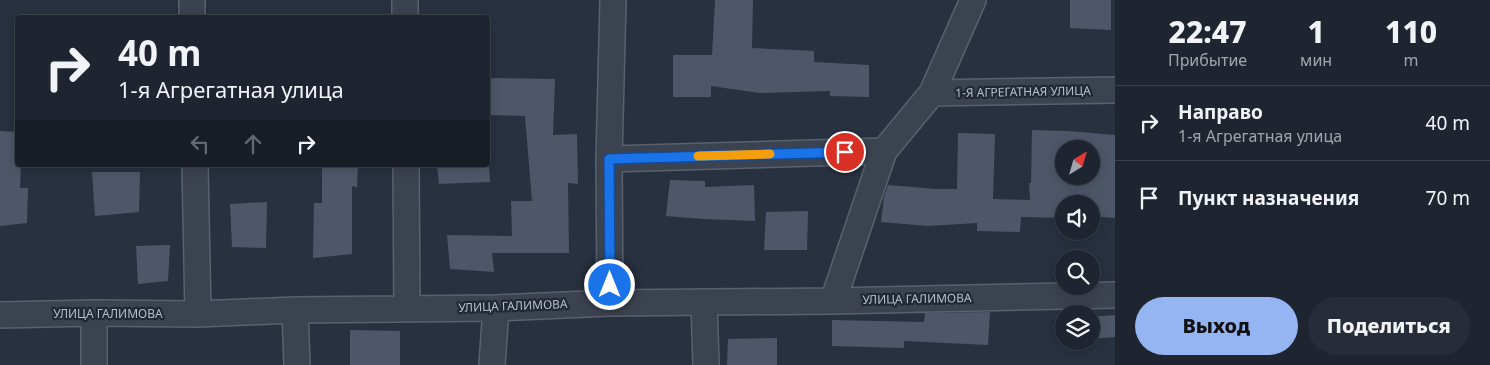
<!DOCTYPE html>
<html lang="ru">
<meta charset="utf-8">
<style>
:root{--surface:#1e2530;--page:#262d38;--text:#f1f3f6;--muted:#a1a5ab;--line:#3c424c;--accent:#95b4f2}
body{margin:0;font-family:"Noto Sans",sans-serif;background:var(--page);color:var(--text);height:100vh;display:flex;flex-direction:column;font-size:19px;white-space:nowrap}
*{box-sizing:border-box;margin:0}
p{font-size:16px;color:var(--muted)}
.icon{flex:none;width:28px;height:28px;fill:none;stroke:currentColor;stroke-width:2;stroke-linecap:round;stroke-linejoin:round}
.map{position:relative;flex:1;overflow:hidden}
.panel{display:flex;flex-direction:column;background:var(--surface);width:375px}
.panel>*{flex:none}
.banner{position:absolute;left:15px;top:15px;width:475px;height:152px;border-radius:5px;box-shadow:0 2px 12px #0003,0 0 0 1px var(--line);background:#1e2530;color:var(--text);overflow:hidden}
.needle{width:32px;rotate:37deg}
.tools{position:absolute;left:1055px;top:140px;display:grid;gap:10px}
.tools a{display:grid;place-items:center;width:45px;height:45px;border-radius:50%;background:var(--surface);box-shadow:0 2px 12px #0003,0 0 0 1px var(--line);font-size:25px}
.pin{position:absolute;display:grid;place-items:center;width:42px;height:42px;color:#fff;margin:-21px;border:2px solid #fff;border-radius:50%;box-shadow:0 1px 5px #0007}
.me{position:absolute;width:55px;margin:-28px;rotate:0deg;stroke-linejoin:round;filter:drop-shadow(0 0 4px #0008)}
.turn{display:flex;align-items:center;gap:18px;height:105px;padding:0 20px;font-size:22px}
.turn .icon{width:65px;height:65px;stroke-width:2.5}
.turn b{display:block;font-size:35px;line-height:42px}
.lanes{display:flex;align-items:center;height:48px;padding:0 20px;background:#0003;justify-content:center;gap:25px;direction:ltr}
.lanes .off{opacity:.35}
.eta{display:flex;justify-content:space-evenly;align-items:center;height:85px;text-align:center}
.eta b{font-size:30px;font-weight:800;line-height:35px}
.cta{display:flex;gap:10px;margin-top:auto;padding:10px 20px}
.cta a{flex:1;height:58px;border-radius:30px;background:var(--accent);color:#111;font-size:20px;font-weight:800;line-height:58px;text-align:center}
.cta a+a{background:var(--page);color:var(--text)}
ul{padding:0;list-style:none}
li{display:flex;align-items:center;gap:15px;height:75px;padding:0 20px;border-top:1px solid var(--line)}
li div{flex:1}
li b{display:block;font-size:19px}
li em{font-style:normal}
main{display:flex;flex:1;min-height:0}
.map>svg:first-child{display:block}
</style>
<main>
<div class="map">
<svg width="1115" height="365" viewBox="0 0 1115 365">
<rect width="100%" height="100%" fill="#283140"/>
<path fill="#4e5769" fill-rule="evenodd" d="M715,0H753L752,48L814,51V62L869,65V97L830,96V91L759,93L711,86V97H673V55H712Z
M1070,0H1111V30L1070,28Z
M488,78L555,79L553,135L577,134L578,184L568,183L569,253H492L494,272L450,269L447,235L512,236L511,201H532L525,116L488,115Z
M1032,130L1068,131L1115,135V218L1091,216V204H1064V218L1021,217L1020,232L977,231V223L928,226L881,222L884,197L888,185L936,189H957L958,133L995,134L993,199L1030,200L1029,183H1031ZM1064,149H1091V176H1064Z
M0,131L18,132V165H21L20,188H28L27,223L0,226Z
M322,165H358L357,187L352,186V254L313,258L314,203H322Z
M437,165H489L490,182L439,184Z
M92,172H140L139,212L95,216Z
M670,180L705,181V187L754,185L755,221L704,219L666,216Z
M267,202L266,248L232,247L230,204Z
M808,211L807,250H764L766,212Z
M170,245L168,281L138,284L136,246Z
M990,312L988,345L904,341V348L832,346V320L924,322L925,313Z
M1115,315V337L1091,339V317Z
M350,330L400,331V365H350Z
M777,338V365H727L728,339Z"/>
<g fill="none" stroke-linecap="round" stroke-linejoin="round">
<g stroke="#59616d" stroke-width="28">
<path id="minor" d="M192,0V18
M405,0V18
M932,93L1115,90
M609,159L884,151
M195,165L198,314
M406,165L407,309
M833,301L884,151L932,93L973,0
M704,302L706,365
M610,303L609,159L613,0
M295,310L297,365
M94,313V365
M0,315L94,313L198,314L295,310L496,308L610,303L833,301L1115,295
M492,365L496,308"/>
</g>
<use href="#minor" stroke="#3c4350" stroke-width="25"/>
</g>
<g fill="none" stroke-linecap="round" stroke-linejoin="round">
<g stroke="#114b97" stroke-width="12">
<path id="route" d="M610,285L609,159L845,152"/>
</g>
<use href="#route" stroke="#1a73e8" stroke-width="9"/>
<path stroke="#f59e0b" stroke-width="9" d="M698,156L770,154"/>
</g>
<g text-anchor="middle" stroke-width="4.5" stroke-linejoin="round" paint-order="stroke">
<g font-size="12" fill="#b8beca" stroke="#202835">
<text transform="translate(1023 92) rotate(-1)" y="4">1-Я АГРЕГАТНАЯ УЛИЦА</text>
<text transform="translate(917 299) rotate(-1)" y="4">УЛИЦА ГАЛИМОВА</text>
<text transform="translate(513 306) rotate(-2)" y="4">УЛИЦА ГАЛИМОВА</text>
<text x="108" y="318">УЛИЦА ГАЛИМОВА</text>
</g>
</g>
</svg>
<div class="tools">
<a><svg class="needle" viewBox="-14 -14 28 28"><path d="M0-13l5 13h-10z" fill="#e53935"/><path d="M0 13l5-13h-10z" fill="#a1a5ab"/></svg></a>
<a><svg class="icon" aria-label="sound" viewBox="0 0 24 24"><path d="M4 9h4l5-4v14l-5-4H4zM17 9q2 3 0 6"/></svg></a>
<a><svg class="icon" aria-label="search" viewBox="0 0 24 24"><circle cx="10" cy="10" r="6"/><path d="M15 15l6 6"/></svg></a>
<a><svg class="icon" aria-label="layers" viewBox="0 0 24 24"><path d="M12 4l9 5-9 5-9-5zM3 14l9 5 9-5"/></svg></a>
</div>
<div class="pin" style="left:845px;top:152px;background:#d93025"><svg class="icon" aria-label="arrive" viewBox="0 0 24 24"><path d="M6 21V4h12l-3 4 3 4H6"/></svg></div>
<svg class="me" style="left:610px;top:285px" viewBox="-20 -20 40 40"><circle r="17" fill="#1a73e8" stroke="#fff" stroke-width="3"/><path d="M0-11L8 9 0 5-8 9z" fill="#fff"/></svg>
<div class="banner">
<div class="turn"><svg class="icon" aria-label="right" viewBox="0 0 24 24"><path d="M7 20v-9h11M14 6l5 5-5 5"/></svg><div><b>40 m</b>1-я Агрегатная улица</div></div>
<div class="lanes"><svg class="icon off" aria-label="left" viewBox="0 0 24 24"><path d="M17 20v-9H6M10 6l-5 5 5 5"/></svg><svg class="icon off" aria-label="ahead" viewBox="0 0 24 24"><path d="M12 20V5M6 11l6-6 6 6"/></svg><svg class="icon" aria-label="right" viewBox="0 0 24 24"><path d="M7 20v-9h11M14 6l5 5-5 5"/></svg></div>
</div>
</div>
<section class="panel">
<div class="eta">
<div><b>22:47</b><p>Прибытие</p></div>
<div><b>1</b><p>мин</p></div>
<div><b>110</b><p>m</p></div>
</div>
<ul>
<li><svg class="icon" aria-label="right" viewBox="0 0 24 24"><path d="M7 20v-9h11M14 6l5 5-5 5"/></svg><div><b>Направо</b><p>1-я Агрегатная улица</p></div><em>40 m</em></li>
<li><svg class="icon" aria-label="arrive" viewBox="0 0 24 24"><path d="M6 21V4h12l-3 4 3 4H6"/></svg><div><b>Пункт назначения</b></div><em>70 m</em></li>
</ul>
<div class="cta"><a>Выход</a><a>Поделиться</a></div>
</section>
</main>
